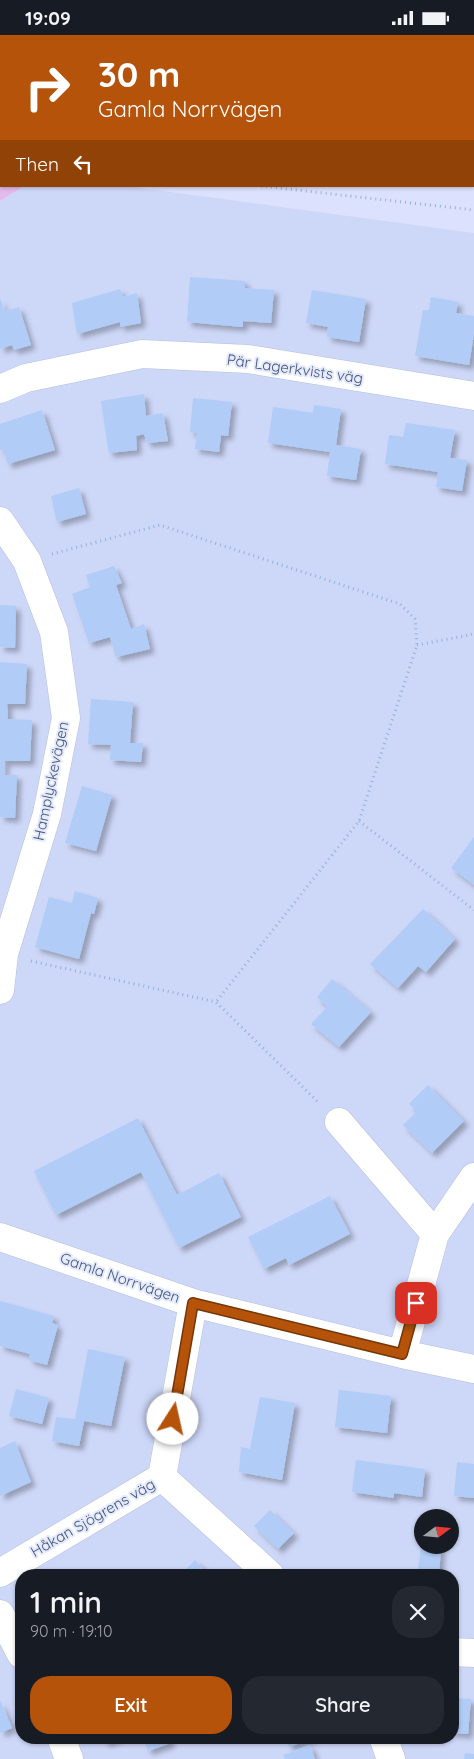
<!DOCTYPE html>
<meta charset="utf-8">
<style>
:root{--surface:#171b24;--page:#242831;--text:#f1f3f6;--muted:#9ea1a6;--accent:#b45309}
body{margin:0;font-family:Quicksand,sans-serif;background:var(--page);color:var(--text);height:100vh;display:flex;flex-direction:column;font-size:19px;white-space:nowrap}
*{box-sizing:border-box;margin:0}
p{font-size:16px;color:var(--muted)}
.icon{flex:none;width:28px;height:28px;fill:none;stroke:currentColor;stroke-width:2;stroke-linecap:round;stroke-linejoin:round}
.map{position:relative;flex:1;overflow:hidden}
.sheet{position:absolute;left:15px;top:1534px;width:444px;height:175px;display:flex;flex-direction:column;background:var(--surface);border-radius:20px;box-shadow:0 1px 4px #0004}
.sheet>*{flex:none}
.top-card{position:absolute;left:0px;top:0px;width:475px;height:152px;box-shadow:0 1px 4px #0004;background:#b45309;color:#fff;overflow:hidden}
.needle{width:32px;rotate:74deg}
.fabs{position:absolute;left:414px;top:1474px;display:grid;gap:10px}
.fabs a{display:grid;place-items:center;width:45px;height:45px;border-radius:50%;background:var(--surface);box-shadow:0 1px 4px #0004;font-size:25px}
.pin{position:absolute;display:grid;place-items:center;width:42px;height:42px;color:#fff;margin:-21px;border-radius:10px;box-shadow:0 2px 8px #0006}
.me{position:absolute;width:55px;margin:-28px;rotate:10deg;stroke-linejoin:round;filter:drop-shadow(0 0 4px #0008)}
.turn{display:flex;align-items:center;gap:18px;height:105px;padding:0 15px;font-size:22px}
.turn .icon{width:65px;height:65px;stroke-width:2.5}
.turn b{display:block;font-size:35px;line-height:42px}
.then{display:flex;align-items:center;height:48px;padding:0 15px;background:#0003;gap:10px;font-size:19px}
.round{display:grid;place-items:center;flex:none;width:52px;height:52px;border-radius:20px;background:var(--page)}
.headline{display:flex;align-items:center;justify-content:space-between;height:85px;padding:0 15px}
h1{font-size:30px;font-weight:600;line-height:38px}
.action{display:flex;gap:10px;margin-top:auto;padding:10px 15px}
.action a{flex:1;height:58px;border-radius:20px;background:var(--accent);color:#fff;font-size:20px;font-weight:600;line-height:58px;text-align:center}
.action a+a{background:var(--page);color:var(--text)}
.status{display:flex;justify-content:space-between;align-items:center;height:35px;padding:0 25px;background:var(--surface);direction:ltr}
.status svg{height:14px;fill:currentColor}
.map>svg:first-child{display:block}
</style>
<div class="status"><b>19:09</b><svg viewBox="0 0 49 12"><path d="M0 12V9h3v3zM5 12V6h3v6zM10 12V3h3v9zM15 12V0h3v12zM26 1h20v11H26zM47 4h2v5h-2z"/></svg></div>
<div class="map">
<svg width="474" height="1724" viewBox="0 0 474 1724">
<defs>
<filter id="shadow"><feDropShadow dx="4.5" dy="4.5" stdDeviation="2.5" flood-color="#0004"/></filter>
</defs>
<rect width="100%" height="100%" fill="#dce2fe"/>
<path fill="#cdd7f8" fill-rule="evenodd" d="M24,151H123L156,155L474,198V1724H0V166ZM422,1482H450V1510H422ZM21,1540H452V1702H21Z"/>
<path fill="#e2baec" d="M0,0H474V110V1H1V42Z
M0,140L1,151H24L0,166Z"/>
<path fill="#b1ccf6" filter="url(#shadow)" d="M190,242L245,246V253L274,255L271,288L243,286V292L187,287Z
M120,254L123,262L137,258L141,288L120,292V287L77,299L72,268Z
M312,255L366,264L359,307L327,302L328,292L306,288Z
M431,262L458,267L456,278L474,281V299L469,330L415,321L423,275H429Z
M0,263L5,276L19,272L31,310L14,315L12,310L0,314Z
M144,359L146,381L163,378L168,406L147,408L144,399L136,401L137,415L109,418L101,366Z
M193,363L232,367L228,401L221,400L219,417L195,414L197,398L190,397Z
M314,370L341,374L336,410L361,414L356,445L327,441L330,417L268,408L273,372L313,378Z
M42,375L55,415L8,429L3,414L0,415V389Z
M406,388L455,395L450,423L467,425L462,456L436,452L438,437L385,429L389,400L403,402Z
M79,453L86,479L57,487L51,461Z
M114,531L122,548L116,550L131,594L144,589L150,614L116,622L110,602L89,608L72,559L90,552L86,540Z
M0,570L16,571L15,613L0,612Z
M0,627L27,629L25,669H7L8,684L32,685L30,726H5L4,740H17L15,783L0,782Z
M91,664L133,667L130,708H143L141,727L110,725L111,710L88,709Z
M82,751L112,760L96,816L65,808Z
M474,802V850L451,833Z
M75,856L98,863L94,879L91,878L79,924L35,912L49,862L72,868Z
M423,874L455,904L426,937L418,931L398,953L370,929Z
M332,944L371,977L339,1012L311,989L327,972L317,962Z
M428,1050L464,1086L432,1118L403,1090L417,1076L409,1069Z
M138,1083L177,1160L219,1138L241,1182L179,1213L141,1137L56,1180L34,1136Z
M330,1161L350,1199L289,1230L286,1223L264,1234L248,1202Z
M0,1266L54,1281L52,1288L58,1290L47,1330L29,1325L30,1319L0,1311Z
M88,1314L125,1322L111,1391L84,1386L79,1411L52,1406L56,1382L75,1384Z
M16,1354L49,1363L42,1389L9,1381Z
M339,1355L391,1361L387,1398L335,1392Z
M260,1362L295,1368L282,1445L239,1437L241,1412L250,1414Z
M15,1406L31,1447L0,1461V1413Z
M356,1425L425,1434L422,1462L394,1458V1463L352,1457Z
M457,1427L474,1429V1463L454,1461Z
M270,1475L294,1498L278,1514L254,1491Z
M421,1513L441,1514L439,1539L421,1538V1540H382V1534H418Z
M195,1525L210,1540H180Z
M452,1663L471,1664L468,1699L452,1698Z
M0,1665L12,1693L0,1698Z
M103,1702H119V1703L105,1708Z
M143,1702H169L171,1708L148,1716Z
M286,1702H314V1703L289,1712Z
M310,1710L315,1724H285L283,1720Z
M465,1718L474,1719V1724H464Z"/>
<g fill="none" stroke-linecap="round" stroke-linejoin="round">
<g stroke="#b3c0dd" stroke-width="29">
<path id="minor" d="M0,354L26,343L142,319L248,324L474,361
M0,486L27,526L54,597L66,683L47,779L4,919L0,955
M339,1087L435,1199
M0,1202L193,1268L402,1319L474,1334
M402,1319L435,1199L474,1142
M162,1442L270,1540
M0,1538L162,1442L193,1268
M0,1579L21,1619
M452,1617L474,1618
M61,1702L69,1724
M383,1702L391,1724"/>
</g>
<g stroke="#fff" stroke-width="29">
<path id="major" d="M0,82H1
M0,105H1"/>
</g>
<path stroke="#95b1da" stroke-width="3" stroke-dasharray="1 4" stroke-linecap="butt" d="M261,151L474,175
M52,519L160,490L400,569L415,584L417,610L359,786L216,967
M417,610L474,599
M359,786L474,875
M31,926L216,967L319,1068"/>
<use href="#minor" stroke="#fff" stroke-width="28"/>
<use href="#major" stroke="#92a4ff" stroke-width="28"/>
</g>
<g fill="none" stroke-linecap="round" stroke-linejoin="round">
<g stroke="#753606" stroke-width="12">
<path id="route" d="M173,1384L193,1268L402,1319L416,1268"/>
</g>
<use href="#route" stroke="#b45309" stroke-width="9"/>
</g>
<g text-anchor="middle" stroke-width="4" stroke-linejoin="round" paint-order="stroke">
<g font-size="15" fill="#445974" stroke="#e4e9ff">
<text transform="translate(295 334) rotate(8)" y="5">Pär Lagerkvists väg</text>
<text transform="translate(51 746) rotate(-78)" y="5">Hamplyckevägen</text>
<text transform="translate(120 1243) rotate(19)" y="5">Gamla Norrvägen</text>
<text transform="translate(93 1483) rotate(-30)" y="5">Håkan Sjögrens väg</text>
</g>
</g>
</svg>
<div class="fabs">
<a><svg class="needle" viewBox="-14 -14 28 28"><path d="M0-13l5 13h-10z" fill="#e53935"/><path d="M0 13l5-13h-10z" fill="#9ea1a6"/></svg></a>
</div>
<div class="pin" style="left:416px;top:1268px;background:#d93025"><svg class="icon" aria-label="arrive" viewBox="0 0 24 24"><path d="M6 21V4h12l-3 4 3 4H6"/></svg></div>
<svg class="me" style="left:173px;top:1384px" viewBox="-20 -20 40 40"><circle r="19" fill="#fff"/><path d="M0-13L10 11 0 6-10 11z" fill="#b45309"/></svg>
<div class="top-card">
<div class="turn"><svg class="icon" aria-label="right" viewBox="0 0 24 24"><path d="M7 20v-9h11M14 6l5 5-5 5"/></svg><div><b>30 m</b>Gamla Norrvägen</div></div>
<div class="then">Then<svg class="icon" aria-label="left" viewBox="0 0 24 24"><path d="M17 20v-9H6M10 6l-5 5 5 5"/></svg></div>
</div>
<section class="sheet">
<div class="headline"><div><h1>1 min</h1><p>90 m · 19:10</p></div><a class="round"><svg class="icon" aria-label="close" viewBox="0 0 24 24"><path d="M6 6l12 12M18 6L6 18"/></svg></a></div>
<div class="action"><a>Exit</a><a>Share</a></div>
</section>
</div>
